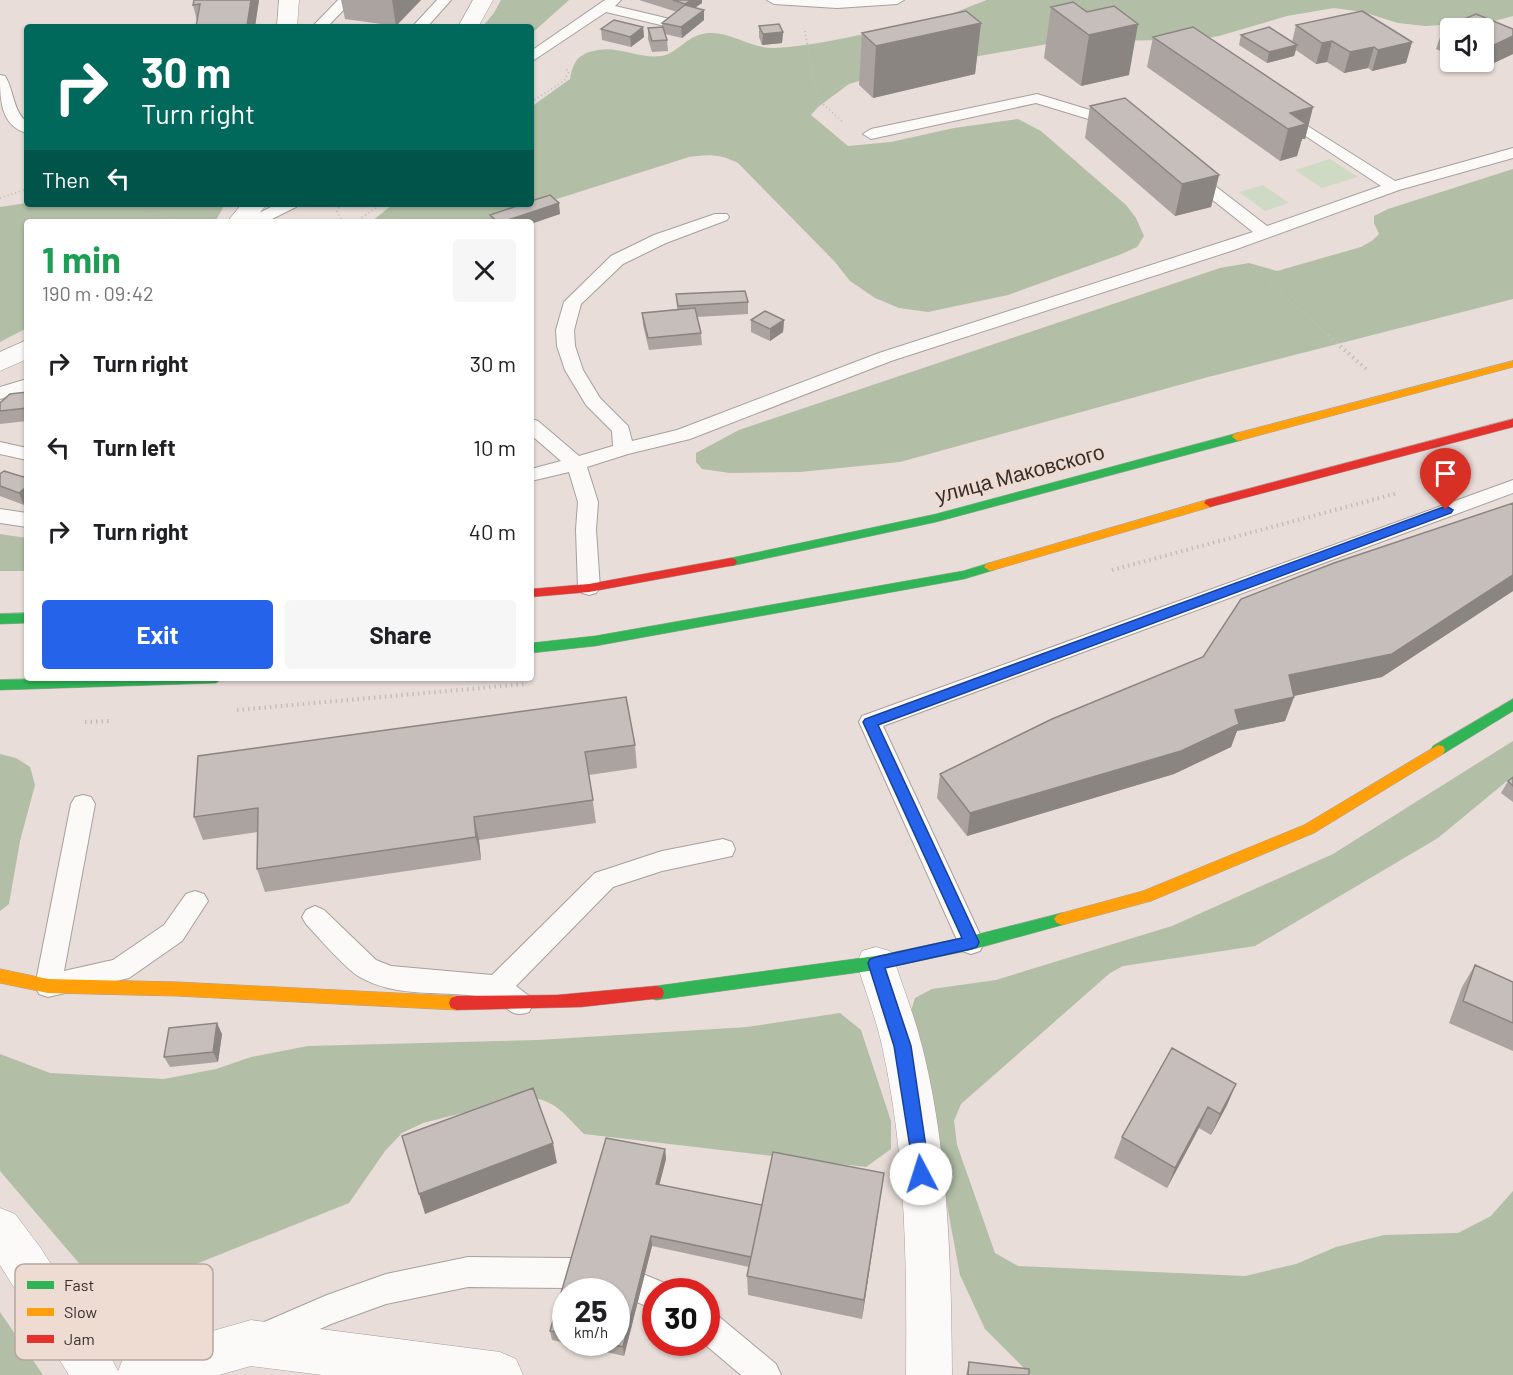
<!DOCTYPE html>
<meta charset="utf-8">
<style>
:root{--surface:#fff;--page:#f6f6f6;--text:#202124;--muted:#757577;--accent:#2563eb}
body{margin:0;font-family:Barlow,sans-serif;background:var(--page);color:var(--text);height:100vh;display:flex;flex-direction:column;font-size:22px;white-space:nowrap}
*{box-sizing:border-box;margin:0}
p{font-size:20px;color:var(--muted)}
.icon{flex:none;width:33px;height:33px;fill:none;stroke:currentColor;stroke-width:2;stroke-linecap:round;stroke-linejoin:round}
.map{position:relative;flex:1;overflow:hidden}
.side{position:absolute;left:24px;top:219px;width:510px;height:462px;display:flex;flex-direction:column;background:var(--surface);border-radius:6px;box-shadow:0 2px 4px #0004}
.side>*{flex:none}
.banner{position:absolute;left:24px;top:24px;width:510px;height:183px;border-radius:6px;box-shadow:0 2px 4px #0004;background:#00695c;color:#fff;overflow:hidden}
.controls{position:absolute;left:1440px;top:18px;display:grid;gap:12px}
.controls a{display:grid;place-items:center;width:54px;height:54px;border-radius:6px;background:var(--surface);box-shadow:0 2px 4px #0004;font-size:30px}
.speed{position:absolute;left:552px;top:1278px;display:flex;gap:12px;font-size:30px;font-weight:700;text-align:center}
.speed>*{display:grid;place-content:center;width:78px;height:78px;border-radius:50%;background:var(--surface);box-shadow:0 2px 4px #0004;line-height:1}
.speed small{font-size:15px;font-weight:400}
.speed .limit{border:9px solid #d22;background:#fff;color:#111}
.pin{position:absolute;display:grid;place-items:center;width:51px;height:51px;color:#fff;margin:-62px -26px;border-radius:50% 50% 50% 0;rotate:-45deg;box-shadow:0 0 6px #0007}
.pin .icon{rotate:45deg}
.me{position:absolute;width:66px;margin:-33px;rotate:355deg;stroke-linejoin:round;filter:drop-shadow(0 0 4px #0008)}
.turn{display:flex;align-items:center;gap:21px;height:126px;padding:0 18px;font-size:27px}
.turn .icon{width:78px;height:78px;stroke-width:2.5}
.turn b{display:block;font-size:42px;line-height:51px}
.then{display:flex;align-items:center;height:57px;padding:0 18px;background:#0003;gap:12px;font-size:22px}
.round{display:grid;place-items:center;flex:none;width:63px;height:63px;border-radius:6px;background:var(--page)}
.headline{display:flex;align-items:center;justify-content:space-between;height:102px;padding:0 18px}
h1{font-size:36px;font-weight:700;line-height:45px;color:#1e9e55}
.button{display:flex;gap:12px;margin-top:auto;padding:12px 18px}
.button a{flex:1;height:69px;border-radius:6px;background:var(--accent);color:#fff;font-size:24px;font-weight:700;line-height:69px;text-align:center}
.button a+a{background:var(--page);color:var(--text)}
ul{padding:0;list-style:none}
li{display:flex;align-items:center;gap:18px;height:84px;padding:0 18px}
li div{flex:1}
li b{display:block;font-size:22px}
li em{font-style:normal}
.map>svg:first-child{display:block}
</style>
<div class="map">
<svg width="1513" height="1375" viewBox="0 0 1513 1375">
<rect width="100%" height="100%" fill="#e8ddd8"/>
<path fill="#cfdac4" d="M1330,159L1358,177L1322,188L1295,170Z
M1263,185L1289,203L1265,211L1239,192Z"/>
<path fill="#b2bea6" d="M501,0H569L531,34V27H482L494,13Z
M987,0H1513V16L1491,22L1425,26L1398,23L1363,12L1334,8L1287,16L1219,36L1194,40L1065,41L967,58L862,80L849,84L818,107L811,115L848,146L891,142L954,128L1018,119L1041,131L1126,205L1136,218L1144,236L1137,247L1119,255L1008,295L928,312L899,308L875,298L850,281L835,262L738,163C721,154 708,154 689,157L484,222H371L393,204H531V107L570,79C573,62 578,53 598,50C619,46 639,59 661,56C678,54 687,34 709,33C733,32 751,49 775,48C812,46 850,37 887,29C900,27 914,25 927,22C948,16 968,7 987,0Z
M1513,169V299L1208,377L900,462L800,472L730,473L702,469L696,462V453L739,430L1220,268L1249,263L1277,271L1361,247L1373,240L1379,234L1374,223V216L1388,209Z
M27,203V204H225L215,222H27V328L0,342V207Z
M0,534L27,538V571H0Z
M1513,741V776L1438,838L1255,946L1123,966L1110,973L961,1104L954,1121L957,1145L995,1253L1018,1266L1245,1276L1296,1264L1336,1247L1384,1235L1458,1233L1491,1216L1513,1191V1375H1031L985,1329L960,1275L911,1011L915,998L932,989L996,980L1172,926L1333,854Z
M0,754L16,758L30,767L35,785L20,841L9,904L0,911Z
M840,1013L861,1030L891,1121V1149L866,1167L584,1134C565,1115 556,1099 526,1097L423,1123L402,1133L385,1151L349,1203L171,1274L127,1280L84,1269L0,1171V1054L50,1073L164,1079L216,1069L251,1057L308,1046L538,1040L747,1027Z
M0,1312L43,1375H0Z"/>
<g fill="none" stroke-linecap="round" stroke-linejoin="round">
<g stroke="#a79f9c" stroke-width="2">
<path id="lane" d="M338,0H353L327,27H312Z
M437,0H451L427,27H412Z
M605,0H621L615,6L670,19L672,22L665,26L606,12L531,62V51Z
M767,0H904L897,4L837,8L774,4Z
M0,75L5,76C14,90 13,112 27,122V133C0,126 0,98 0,75Z
M1037,94L1123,120L1126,123L1118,128L1036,103L871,139L863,134L871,129Z
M1282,110L1395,181L1513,148V158L1399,190L1234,250L891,361L690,439L628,454L587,467L598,502L596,530L600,588L596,593L589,595L582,593L578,588L576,530L578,502L569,472L531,481V469L561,461L531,435V419L538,421L579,456L613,446L612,431L586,405L565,370L557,346L556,330L564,302L611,256L654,235L715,214H727L729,217L727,220L666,243L623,264L581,304L574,330L575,346L583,370L600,398L628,426L632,441L677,430L879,353L1253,232L1185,178L1183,175L1185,172H1197L1267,226L1381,186L1277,117L1275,114L1277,111Z
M277,204H298L296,207L266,222H245L247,219Z
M27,379V391L0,399V387Z
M0,442L27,448V460L0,454Z
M1513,480V493L883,726L984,943L980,951L971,954L962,951L859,722L862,716Z
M0,509L27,513V527L0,523Z
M83,795L91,797L95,804L64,971L113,960L164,925L186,894L195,891L204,894L208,901L182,941L129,978L48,997L39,994L35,986L71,804L75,797Z
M723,839L732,842L735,849L732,856L662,871L613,887L516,986L529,996L533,1004L529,1012C507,1020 507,1001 489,998C447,989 397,1000 358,976C343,966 320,939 306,924L302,917L306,910L315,906L324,910L376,960L391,966L492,975L595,873L662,851Z
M468,1257L571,1258L582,1263L586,1273L582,1283L571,1288L468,1287L386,1304L331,1324L266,1353L255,1348L250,1337L255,1326L327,1295L386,1274Z
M643,1274L667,1284L670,1292H656V1310L632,1300L628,1289L632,1278Z
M706,1311L717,1315L776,1364L781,1375H741L702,1342H706Z"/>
</g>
<g stroke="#a79f9c" stroke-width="1">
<path id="street" d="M279,0H299L297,27H277Z
M473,0H493L478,27H458Z
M242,204H267L252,222H227Z
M27,340V359L0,371V352Z
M876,947L890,951L895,963C904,990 915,1018 922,1046C949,1153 951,1266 952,1375H906C907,1266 906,1153 882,1046C876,1018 865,991 857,963L862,951Z
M0,1208L15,1214L40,1247L112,1359L118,1371L123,1359L139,1352L251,1320L500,1352L516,1359L523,1375H322L251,1366L219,1375H69L0,1265Z"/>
</g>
<g stroke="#a79f9c" stroke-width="1">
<path id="fast" d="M1238,433L1242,434V440L936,522L731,566L725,562L731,558L936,514Z
M990,563L996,567L994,570L964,579L595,646L531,653V643L595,636L963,571Z
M27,613V623L0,624V614Z
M64,678H223L216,683L0,690V680Z
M1513,699V711L1443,754H1433L1431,750L1433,746Z
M1062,913L1067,915L1070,919L1067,923L1062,925L971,950L876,970L656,1000L650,998L648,993L650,988L656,986L876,956L971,936Z"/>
</g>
<g stroke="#a79f9c" stroke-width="1">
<path id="slow" d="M1513,361V367L1238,441L1232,437L1234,434Z
M1210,499L1214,500L1216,503L1214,506L990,571L984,567L986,564Z
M1438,745L1443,746L1445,750L1443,754L1314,833L1151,901L1062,925L1057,923L1054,919L1057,915L1062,913L1143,891L1304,825Z
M0,969L48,979L177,982L457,996L463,998L465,1003L463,1008L457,1010L177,996L48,993L0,983Z"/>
</g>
<g stroke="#a79f9c" stroke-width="1">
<path id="jam" d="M1513,419V427L1210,507L1204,503L1206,500Z
M731,558L735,559L737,562L735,565L589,592L531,597V589L589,584Z
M656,986L662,988L664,993L662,998L581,1007L457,1010L451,1008L449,1003L451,998L457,996L557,995Z"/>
</g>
<path stroke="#c2bebb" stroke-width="2" stroke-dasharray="1 3" stroke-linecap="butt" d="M805,31L813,79L823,104L844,123
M531,102L564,81L569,72L566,69
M0,198L27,189
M132,204L179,222
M341,204L337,211L342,222
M355,222L382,204
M1253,268L1330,337"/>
<path stroke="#c2bebb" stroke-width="4" stroke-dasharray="1.5 4" stroke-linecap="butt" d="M1328,335L1366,369
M1112,570L1398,493
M237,710L526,684
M85,722L110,721"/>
<use href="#lane" fill="#fcfaf9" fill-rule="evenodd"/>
<use href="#street" fill="#fcfaf9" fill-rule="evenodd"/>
<use href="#fast" fill="#30b455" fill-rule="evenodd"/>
<use href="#slow" fill="#ff9f0a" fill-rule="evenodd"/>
<use href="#jam" fill="#e5322d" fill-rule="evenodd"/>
</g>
<path fill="#aaa3a0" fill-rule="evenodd" d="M194,0H259L255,25V27H196L197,21L193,5Z
M341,0H421L396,26L345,19Z
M639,0H702V3L695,8L704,10V20L682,38L665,34L667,40L668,51L652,52L648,39V28L662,27V23L677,12Z
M1073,2L1129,75L1081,86L1044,58L1051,7Z
M1476,14L1513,29V54L1481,69L1465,62H1484V28H1450V55L1436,49L1443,28Z
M981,23L975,74L873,98L859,85L862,33Z
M1296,25L1412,42L1406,63L1372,71L1368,68L1344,73L1327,62L1316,64L1296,50L1294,56L1267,63L1239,45L1241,35L1292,42Z
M759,26L783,32L782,43L762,45L759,37Z
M643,27L644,37L631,47L602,40L601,29Z
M1153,37L1313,107L1305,139H1302L1297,156L1280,161L1147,67Z
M1090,106L1219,175L1211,207L1175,216L1085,138Z
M560,214L531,222H491L490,215Z
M676,294L748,302V314L697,317L701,333L702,345L649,350L643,325L642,313L677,309Z
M751,320H784L783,332L770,341L751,332Z
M27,392V421L0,424V403Z
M0,474L27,478V502L24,505L0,496Z
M1513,503V591L1382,677L1293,696L1294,697L1285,721L1237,731L1231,747L1174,774L967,836L937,798L940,774L1203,657Z
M626,697L635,745L637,768L589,775L596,823L479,840L481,860L265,892L257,869L258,832L203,840L194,817Z
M1513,777V802L1501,793L1508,781Z
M1475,965L1513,982V1051L1449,1023L1462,987Z
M222,1034L218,1062L170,1067L164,1057Z
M1236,1084L1227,1105L1211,1135L1199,1128L1167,1188L1114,1158L1122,1137Z
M606,1138L665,1149L666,1159L659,1185L762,1205L773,1152L884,1173L862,1319L748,1295L747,1276L749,1267L652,1246L624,1356L552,1340L550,1331ZM566,1292H616V1342H566Z
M969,1362L1029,1375H966Z"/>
<path fill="#8b8582" d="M251,0H259L255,27L247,26Z
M392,0H421L396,26Z
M691,0H702V3L685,14V4Z
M704,10V20L682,38L681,27Z
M981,23L975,74L873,98L876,46Z
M1138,24L1129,75L1081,86L1089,35Z
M643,27L644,37L631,47L630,37Z
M783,32L782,43L762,45L763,34Z
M1513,36V54L1481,69L1488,48Z
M1332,41L1327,62L1316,64L1322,43Z
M1412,42L1406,63L1372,71L1378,50Z
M1297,45L1294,56L1267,63L1269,52Z
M1374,47L1368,68L1344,73L1350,52Z
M1313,107L1305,139H1302L1297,156L1280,161L1288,129L1290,113Z
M1219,175L1211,207L1175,216L1182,184Z
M559,203L560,214L531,224V222H502Z
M784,320L783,332L770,341V329Z
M27,486V502L24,505L19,493Z
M1513,575V591L1382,677L1280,699L1289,675Z
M1294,697L1285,721L1237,731L1231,747L1174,774L967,836L970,813L1235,710Z
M474,817L479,840L481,860L476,837Z
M217,1023L222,1034L218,1062L213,1052Z
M1236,1084L1227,1105L1211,1135L1220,1114Z
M1208,1107L1199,1128L1167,1188L1175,1168Z
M553,1143L557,1163L425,1214L419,1194Z
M665,1149L666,1159L657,1194L656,1184Z
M884,1173L881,1193L862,1319L864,1300Z
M651,1236L652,1246L624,1356L623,1347Z"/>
<path fill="#c6beba" stroke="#8b8582" stroke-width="1.5" d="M194,0H251L247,26L255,25V27H196L200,4L193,5Z
M673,0H691L685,4Z
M1073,2L1087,12L1114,6L1138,24L1089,35L1051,7Z
M685,5L704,10L681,27L662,23Z
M966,11L981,23L876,46L862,33Z
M1362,11L1412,42L1378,50L1374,47L1350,52L1332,41L1322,43L1296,25Z
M1476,14L1513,29V36L1488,48L1484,46V28H1450V31L1443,28Z
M614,20L643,27L630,37L601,29Z
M779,24L783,32L763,34L759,26Z
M663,27L667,40L652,41L648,28Z
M1193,27L1313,107L1290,113L1306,124L1288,129L1153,37Z
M1269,27L1297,45L1269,52L1241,35Z
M1125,98L1219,175L1182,184L1090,106Z
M550,195L559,203L502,222H498L490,215L523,204H531V201Z
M745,291L748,302L678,306L676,294Z
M695,308L701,333L648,338L642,313Z
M765,311L784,320L770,329L751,320Z
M27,392V408L0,411V403L10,394Z
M4,471L27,478V486L19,493L0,486V474Z
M1513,503V575L1392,654L1289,675L1294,697L1235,710L1239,724L1181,751L970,813L940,774L1052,719L1203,657L1241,599L1334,563Z
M626,697L635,745L585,752L593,800L474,817L476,837L257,869L258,808L194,817L198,756Z
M1513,777V786L1508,781Z
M1475,965L1513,982V1023L1463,1001Z
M217,1023L213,1052L164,1057L169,1028Z
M1172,1048L1236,1084L1220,1114L1208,1107L1175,1168L1122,1137Z
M533,1088L553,1143L419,1194L402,1136Z
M606,1138L665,1149L656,1184L762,1205L751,1257L651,1236L623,1347L603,1342H616V1292H566V1334L550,1331Z
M773,1152L884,1173L864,1300L747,1276Z
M969,1362L1029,1369V1375H968Z"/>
<path fill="#2563eb" stroke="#184099" stroke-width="1.5" d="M1446,506L1453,510L1451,513L878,725L979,942L977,947L971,949L885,968L911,1046L930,1174L927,1179L921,1182L915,1179L894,1046L868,963L870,959L876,957L962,938L863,722L865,719Z"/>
<g text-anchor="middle" stroke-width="6" stroke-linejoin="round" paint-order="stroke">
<g font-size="21" fill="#352e2b" stroke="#eedbd2">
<text transform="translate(1020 474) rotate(-15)" y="7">улица Маковского</text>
</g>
</g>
<rect x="15" y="1264" width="198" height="96" rx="9" fill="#eedbd2" stroke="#b6a7a0" stroke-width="1.5"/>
<rect x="27" y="1281" width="27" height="8" fill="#30b455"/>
<rect x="27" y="1308" width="27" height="8" fill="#ff9f0a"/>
<rect x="27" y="1335" width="27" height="8" fill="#e5322d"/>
<g font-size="16" fill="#352e2b">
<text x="64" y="1291">Fast</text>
<text x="64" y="1318">Slow</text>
<text x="64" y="1345">Jam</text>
</g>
</svg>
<div class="controls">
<a><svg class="icon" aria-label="sound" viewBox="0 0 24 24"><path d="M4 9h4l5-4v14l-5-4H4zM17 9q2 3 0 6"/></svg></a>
</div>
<div class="speed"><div>25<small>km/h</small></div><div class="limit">30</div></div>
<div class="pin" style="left:1446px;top:510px;background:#d93025"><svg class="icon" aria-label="arrive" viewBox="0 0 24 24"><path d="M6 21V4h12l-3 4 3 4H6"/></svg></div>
<svg class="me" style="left:921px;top:1174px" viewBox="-20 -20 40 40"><circle r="19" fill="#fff"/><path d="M0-13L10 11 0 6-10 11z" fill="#2563eb"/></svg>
<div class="banner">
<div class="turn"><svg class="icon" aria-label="right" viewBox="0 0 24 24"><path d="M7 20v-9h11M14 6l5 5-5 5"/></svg><div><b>30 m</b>Turn right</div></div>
<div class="then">Then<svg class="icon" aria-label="left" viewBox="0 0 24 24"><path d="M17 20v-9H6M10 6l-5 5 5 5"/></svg></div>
</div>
<section class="side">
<div class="headline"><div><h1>1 min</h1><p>190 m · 09:42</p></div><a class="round"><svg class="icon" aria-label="close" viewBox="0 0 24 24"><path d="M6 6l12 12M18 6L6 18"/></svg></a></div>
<ul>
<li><svg class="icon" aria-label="right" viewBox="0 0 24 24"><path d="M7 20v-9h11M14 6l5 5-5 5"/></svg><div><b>Turn right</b></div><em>30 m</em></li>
<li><svg class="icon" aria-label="left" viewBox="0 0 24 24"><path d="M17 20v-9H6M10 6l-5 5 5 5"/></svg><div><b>Turn left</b></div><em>10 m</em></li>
<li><svg class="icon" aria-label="right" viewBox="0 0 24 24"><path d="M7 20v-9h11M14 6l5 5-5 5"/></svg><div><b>Turn right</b></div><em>40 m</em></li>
</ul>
<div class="button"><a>Exit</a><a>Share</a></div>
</section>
</div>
